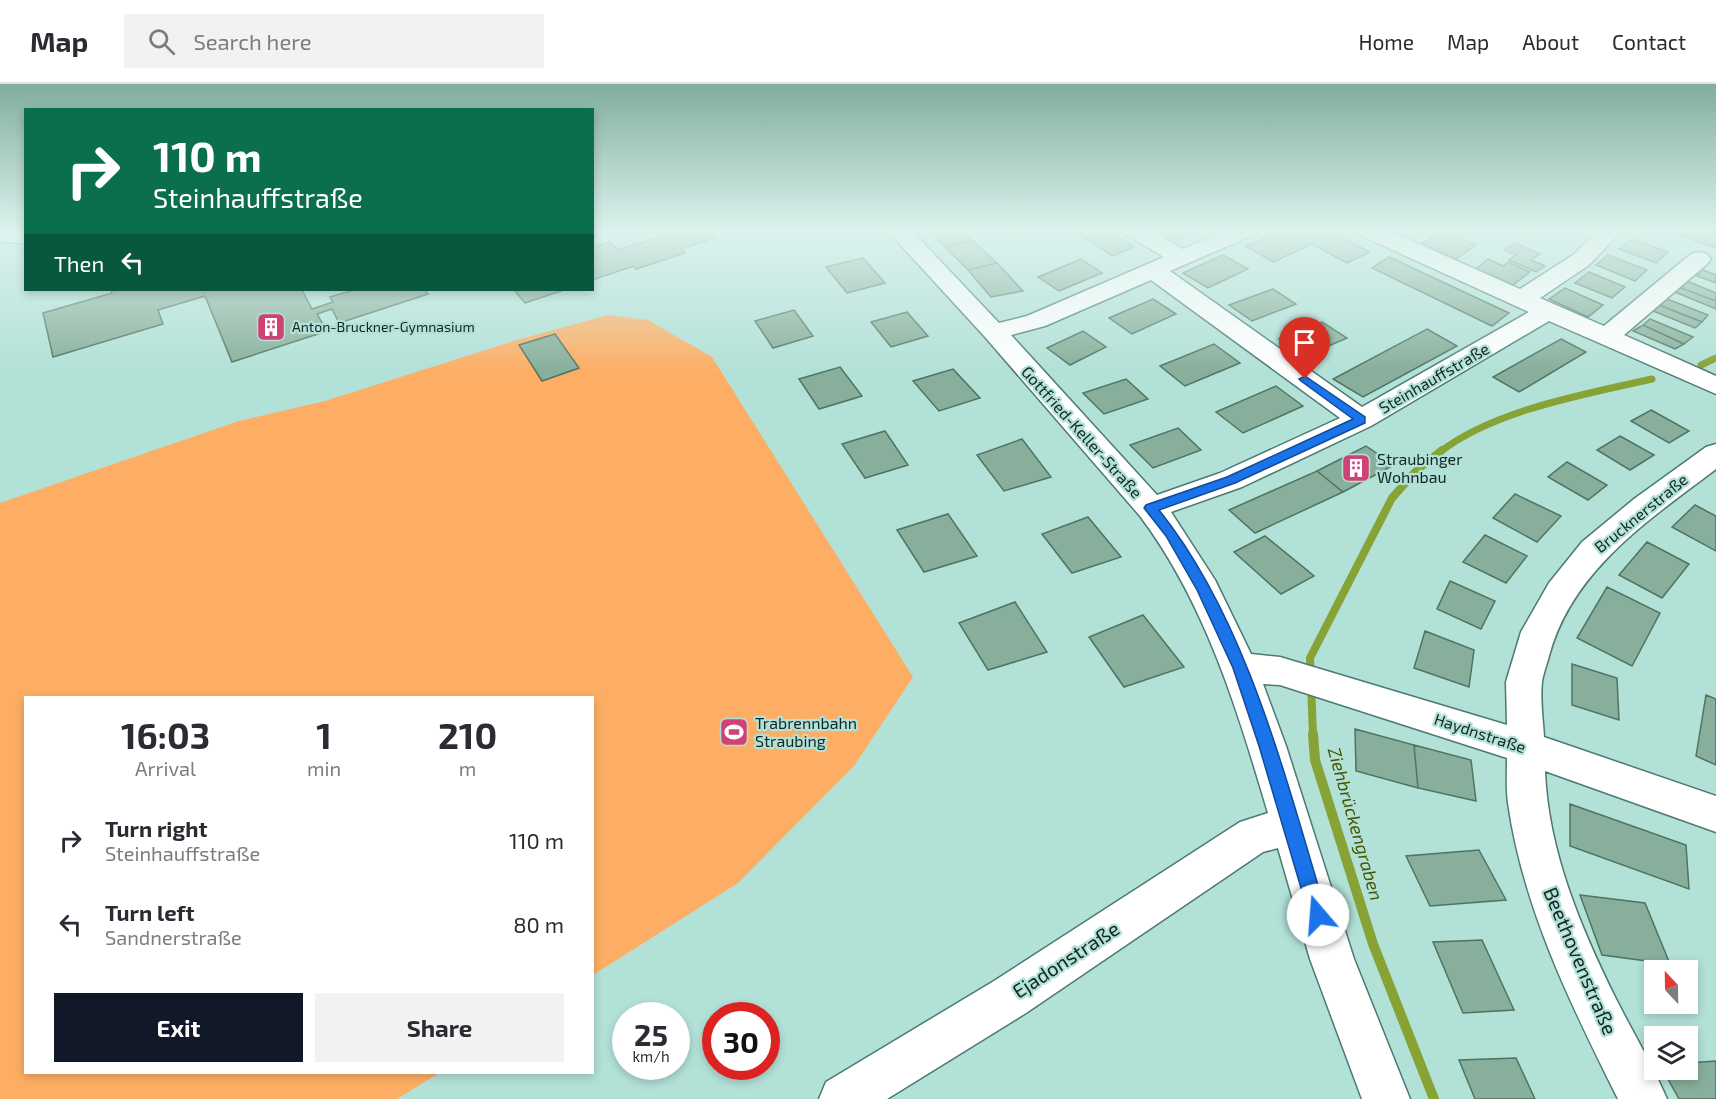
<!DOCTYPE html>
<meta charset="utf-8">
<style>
:root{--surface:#fff;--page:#f2f2f3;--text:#2b2b33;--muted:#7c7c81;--line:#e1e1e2;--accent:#111827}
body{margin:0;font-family:"Exo 2",sans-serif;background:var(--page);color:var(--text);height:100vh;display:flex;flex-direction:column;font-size:22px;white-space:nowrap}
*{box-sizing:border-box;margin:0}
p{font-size:20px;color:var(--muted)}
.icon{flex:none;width:33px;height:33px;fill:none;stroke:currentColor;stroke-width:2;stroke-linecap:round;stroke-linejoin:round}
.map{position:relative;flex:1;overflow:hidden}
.drawer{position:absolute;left:24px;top:612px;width:570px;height:378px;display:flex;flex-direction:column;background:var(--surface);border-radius:0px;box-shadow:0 3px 9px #0003}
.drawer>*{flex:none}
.guide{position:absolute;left:24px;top:24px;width:570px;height:183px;border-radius:0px;box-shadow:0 3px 9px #0003;background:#0b6e4f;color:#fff;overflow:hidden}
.needle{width:39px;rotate:338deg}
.controls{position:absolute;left:1644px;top:876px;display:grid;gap:12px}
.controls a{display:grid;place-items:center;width:54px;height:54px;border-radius:0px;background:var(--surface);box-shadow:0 3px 9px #0003;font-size:30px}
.speed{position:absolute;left:612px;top:918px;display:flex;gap:12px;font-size:30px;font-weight:700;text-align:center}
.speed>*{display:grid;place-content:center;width:78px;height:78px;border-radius:50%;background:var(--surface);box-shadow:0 3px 9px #0003;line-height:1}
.speed small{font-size:15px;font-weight:400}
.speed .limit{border:9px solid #d22;background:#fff;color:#111}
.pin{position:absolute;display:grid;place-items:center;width:51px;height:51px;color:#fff;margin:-62px -26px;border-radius:50% 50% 50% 0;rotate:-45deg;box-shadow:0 0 6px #0007}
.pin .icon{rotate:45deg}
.me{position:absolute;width:66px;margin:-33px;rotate:342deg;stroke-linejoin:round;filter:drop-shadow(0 0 4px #0008)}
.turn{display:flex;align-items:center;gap:21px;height:126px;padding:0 30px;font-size:27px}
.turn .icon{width:78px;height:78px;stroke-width:2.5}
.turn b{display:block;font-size:42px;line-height:51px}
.then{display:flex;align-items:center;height:57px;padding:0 30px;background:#0003;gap:12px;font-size:22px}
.eta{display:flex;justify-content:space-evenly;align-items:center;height:102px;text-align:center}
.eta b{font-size:36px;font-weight:700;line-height:42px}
.cta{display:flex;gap:12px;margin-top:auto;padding:12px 30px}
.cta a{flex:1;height:69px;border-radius:0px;background:var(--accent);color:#fff;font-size:24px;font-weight:700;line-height:69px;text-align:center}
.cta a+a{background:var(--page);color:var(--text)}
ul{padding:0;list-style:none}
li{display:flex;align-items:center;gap:18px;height:84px;padding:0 30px}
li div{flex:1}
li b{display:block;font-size:22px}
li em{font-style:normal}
header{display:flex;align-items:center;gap:36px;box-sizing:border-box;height:84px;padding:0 30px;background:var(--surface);border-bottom:2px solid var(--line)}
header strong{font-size:28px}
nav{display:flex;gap:33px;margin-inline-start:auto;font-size:21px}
.search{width:420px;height:54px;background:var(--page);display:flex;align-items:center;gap:15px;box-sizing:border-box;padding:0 21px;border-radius:0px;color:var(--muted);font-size:22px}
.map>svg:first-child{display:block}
</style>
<header>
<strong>Map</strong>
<div class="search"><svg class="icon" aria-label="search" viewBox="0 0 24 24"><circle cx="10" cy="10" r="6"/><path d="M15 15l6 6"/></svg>Search here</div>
<nav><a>Home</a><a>Map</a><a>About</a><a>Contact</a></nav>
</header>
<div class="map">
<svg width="1716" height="1015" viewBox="0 0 1716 1015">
<rect width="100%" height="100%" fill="#b2e1d8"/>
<path fill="#fdae64" d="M608,231L648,236L712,273L913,593L854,682L738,799L593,891L592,614H26V988L439,989L397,1015H0V419L239,337L325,317L517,256Z"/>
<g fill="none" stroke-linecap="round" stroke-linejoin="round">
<path stroke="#87a235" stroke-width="7" d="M1701,281L1716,274
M1440,368C1494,326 1586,310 1652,295"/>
<path stroke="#87a235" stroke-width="8" d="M1313,651L1310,574L1392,414L1416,387L1442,366"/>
<path stroke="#87a235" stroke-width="10" d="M1313,650L1315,676L1373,860L1434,1015"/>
</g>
<path fill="#88af9b" stroke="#4f7461" stroke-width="1.5" d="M700,146H707L715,154L681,165L685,169L636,185L634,182L592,196V163L610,158L618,166L666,151L671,156Z
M930,146H962L973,157L945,163Z
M1072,146H1106L1134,163L1113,172Z
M1160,146H1200L1178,156Z
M1283,146H1327L1370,168L1347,179L1312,160L1273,178L1246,162Z
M1664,146H1704L1716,150V164Z
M1443,147L1476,161L1456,175L1422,159Z
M1632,155L1668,168L1656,179L1619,165Z
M973,157L997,179L968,186L945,163Z
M1515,159L1540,170L1531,176L1545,182L1536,188L1509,176L1516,171L1504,166Z
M1223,171L1248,185L1208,204L1183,189Z
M1608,171L1647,186L1635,197L1596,181Z
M1389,173L1509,229L1492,242L1372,184Z
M863,174L885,199L847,209L826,183Z
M1081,175L1102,189L1059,207L1038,193Z
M1488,175L1503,182L1508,178L1530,188L1513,201L1476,185Z
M997,179L1023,207L991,213L968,186Z
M1703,186L1716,191V199L1697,192Z
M1589,188L1625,203L1612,214L1575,199Z
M1687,197L1716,209V217L1681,204Z
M1565,204L1603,221L1588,233L1549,215Z
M1681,204L1716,217V225L1675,208Z
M1273,205L1296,220L1252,237L1229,221Z
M111,206H302L312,225L333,218L330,213L354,206H425L428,210L339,239L332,225L317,230L327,247L232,278L205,212L158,226L163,240L53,273L43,229L112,209Z
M514,206H564L525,219Z
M1153,215L1176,230L1132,250L1109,234Z
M1667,215L1708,231L1702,238L1659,221Z
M1659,221L1702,238L1695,244L1653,227Z
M794,226L813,252L773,264L755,237Z
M907,228L928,252L891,263L871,238Z
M1650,235L1693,253L1684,260L1643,241Z
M1322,238L1347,254L1303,273L1279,255Z
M1643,241L1684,260L1675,265L1633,247Z
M1427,245L1457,262L1363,313L1333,295Z
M1083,247L1106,263L1070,281L1047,264Z
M555,250L579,284L542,297L519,261Z
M1561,255L1586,268L1519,308L1493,293Z
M1214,260L1240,279L1185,302L1160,282Z
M840,283L862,312L819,325L799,295Z
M953,285L980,314L939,327L913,297Z
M1126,295L1148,315L1104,330L1083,309Z
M1276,302L1303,322L1243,349L1216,328Z
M1651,326L1689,347L1669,359L1631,337Z
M1178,344L1201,366L1153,384L1130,361Z
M885,347L908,381L865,394L842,360Z
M1620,352L1654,371L1630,386L1597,366Z
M1022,355L1051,393L1004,407L977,371Z
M1366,362L1394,381L1343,408L1317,387Z
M1567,378L1607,401L1588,416L1548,393Z
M1317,387L1343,408L1255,449L1229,426Z
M1515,410L1561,432L1537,458L1493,434Z
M1695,421L1716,432V467L1672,443Z
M948,430L977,472L924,488L897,446Z
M1088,433L1121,473L1072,489L1042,450Z
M1485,451L1527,472L1506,499L1463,478Z
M1265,452L1314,492L1281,510L1234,468Z
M1647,458L1689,480L1662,514L1619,491Z
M1450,497L1495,517L1481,545L1437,525Z
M1607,503L1660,529L1632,582L1577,554Z
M1015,518L1047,568L988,586L959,539Z
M1143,531L1184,583L1124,603L1089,553Z
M1425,547L1474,566L1469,603L1414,584Z
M1572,580L1617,594L1619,636L1572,621Z
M1706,611L1716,615V681L1696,672Z
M1355,645L1414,661L1418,704L1356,687Z
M1414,661L1471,676L1476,717L1418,704Z
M1570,720L1686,761L1689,805L1570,762Z
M1479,766L1506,816L1430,822L1406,772Z
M1580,811L1645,819L1670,880L1602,871Z
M1482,856L1514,926L1463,929L1433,858Z
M1516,974L1535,1015H1475L1459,976Z
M1716,977V1015H1679L1663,986H1688V979Z"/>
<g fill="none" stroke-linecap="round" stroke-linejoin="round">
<g stroke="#4c7971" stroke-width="3">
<path id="minor" d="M0,146H26V159L0,158Z
M887,146H911L999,239L1027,232L1164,173L1127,151L1124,146H1151L1183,165L1226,146H1256L1253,151L1170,187L1362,323L1529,228L1360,151L1357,146H1387L1520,205L1573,171L1599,146H1623L1589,181L1540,214L1604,242L1691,170L1699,168L1707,170L1711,175L1707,180L1624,251L1716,292V310L1549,237L1371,342L1242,403L1171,428L1215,496L1251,570L1280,573L1507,641L1506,598L1521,548L1549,499L1582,458L1634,415L1706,363L1716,360V385C1649,436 1572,486 1549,572C1547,580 1543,590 1542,598C1540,616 1543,635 1544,653L1716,712V748L1545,687C1548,766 1580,842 1615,913C1632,947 1652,980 1667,1015H1618C1571,921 1523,824 1508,719C1506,705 1507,688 1507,674L1280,601L1263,600L1286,662L1354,875L1410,1015H1362L1310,875L1278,764L1263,768L1026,929L887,1015H819L826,998L994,897L1240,738L1268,729C1237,625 1206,520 1140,432L985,253ZM1151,196L1340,334L1220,389L1157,411L1011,251L1045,242Z"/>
</g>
<use href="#minor" fill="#fff" fill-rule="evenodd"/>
</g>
<linearGradient id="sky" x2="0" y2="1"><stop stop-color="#81ada0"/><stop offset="0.51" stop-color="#dcf2ed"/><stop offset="1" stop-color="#dcf2ed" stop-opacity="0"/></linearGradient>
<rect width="1716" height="288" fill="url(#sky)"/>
<path fill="#1a73e8" stroke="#114b97" stroke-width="1.5" d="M1305,292L1365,333V339L1235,399L1159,426C1248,537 1286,697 1327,831L1324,837L1318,840L1312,837L1309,831L1259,662L1233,584L1197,506L1166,452L1144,424L1146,421L1227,393L1353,335L1301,297L1299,295Z"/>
<defs>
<g id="building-square" transform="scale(1.5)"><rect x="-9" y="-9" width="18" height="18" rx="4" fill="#ce4275" stroke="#b2e1d8"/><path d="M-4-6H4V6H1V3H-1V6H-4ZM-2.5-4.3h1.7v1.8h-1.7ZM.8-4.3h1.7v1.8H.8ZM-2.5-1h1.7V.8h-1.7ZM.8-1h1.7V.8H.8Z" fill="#fff"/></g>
<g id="stadium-square" transform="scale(1.5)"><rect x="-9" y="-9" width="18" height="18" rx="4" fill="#ce4275" stroke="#b2e1d8"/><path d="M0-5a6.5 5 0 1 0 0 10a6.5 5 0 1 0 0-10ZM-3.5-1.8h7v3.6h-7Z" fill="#fff"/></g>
</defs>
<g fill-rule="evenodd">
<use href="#building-square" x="271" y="243"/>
<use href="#building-square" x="1356" y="384"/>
<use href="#stadium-square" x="734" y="648"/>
</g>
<g text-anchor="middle" stroke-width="4.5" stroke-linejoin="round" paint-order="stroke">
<g font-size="14" fill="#132623" stroke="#b2e1d8" text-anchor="start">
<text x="292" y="248">Anton-Bruckner-Gymnasium</text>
</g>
<g font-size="16" fill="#132623" stroke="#b2e1d8">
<text transform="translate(1434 294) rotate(-30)" y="6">Steinhauffstraße</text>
<text transform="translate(1082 348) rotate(48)" y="6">Gottfried-Keller-Straße</text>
<text transform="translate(1641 429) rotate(-39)" y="6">Brucknerstraße</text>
<text transform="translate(1480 649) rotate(18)" y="6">Haydnstraße</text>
</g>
<g font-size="16" fill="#132623" stroke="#b2e1d8" text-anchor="start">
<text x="1377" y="381">Straubinger<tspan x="1377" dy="18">Wohnbau</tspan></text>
<text x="755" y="645">Trabrennbahn<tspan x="755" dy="18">Straubing</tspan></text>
</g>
<g font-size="18" font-style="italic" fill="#445502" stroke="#b2e1d8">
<text transform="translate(1355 740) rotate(74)" y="6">Ziehbrückengraben</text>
</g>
<g font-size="20" fill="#132623" stroke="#b2e1d8">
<text transform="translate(1066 876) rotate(-33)" y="7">Ejadonstraße</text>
<text transform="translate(1580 877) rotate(67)" y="7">Beethovenstraße</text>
</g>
</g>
</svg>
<div class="controls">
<a><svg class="needle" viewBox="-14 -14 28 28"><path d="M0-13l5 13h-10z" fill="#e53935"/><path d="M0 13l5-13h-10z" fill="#7c7c81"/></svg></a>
<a><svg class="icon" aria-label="layers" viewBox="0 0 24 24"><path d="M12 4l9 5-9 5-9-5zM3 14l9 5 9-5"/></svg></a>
</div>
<div class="speed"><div>25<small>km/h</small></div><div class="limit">30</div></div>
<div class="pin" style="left:1305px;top:295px;background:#d93025"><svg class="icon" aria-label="arrive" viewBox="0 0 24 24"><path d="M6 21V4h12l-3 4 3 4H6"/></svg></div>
<svg class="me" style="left:1318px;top:831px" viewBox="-20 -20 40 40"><circle r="19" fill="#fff"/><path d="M0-13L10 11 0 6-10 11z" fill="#1a73e8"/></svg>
<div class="guide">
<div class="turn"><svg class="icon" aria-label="right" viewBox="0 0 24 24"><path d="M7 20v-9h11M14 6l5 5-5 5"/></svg><div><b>110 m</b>Steinhauffstraße</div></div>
<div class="then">Then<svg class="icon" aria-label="left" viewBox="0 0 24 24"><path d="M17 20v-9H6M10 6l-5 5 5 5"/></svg></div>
</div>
<section class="drawer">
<div class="eta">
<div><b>16:03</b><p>Arrival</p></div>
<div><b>1</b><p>min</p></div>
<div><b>210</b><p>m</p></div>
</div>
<ul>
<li><svg class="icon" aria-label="right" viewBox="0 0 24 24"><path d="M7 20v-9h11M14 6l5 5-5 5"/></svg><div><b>Turn right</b><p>Steinhauffstraße</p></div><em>110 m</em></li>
<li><svg class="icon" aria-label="left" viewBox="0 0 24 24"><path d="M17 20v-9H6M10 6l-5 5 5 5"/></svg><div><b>Turn left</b><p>Sandnerstraße</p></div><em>80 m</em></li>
</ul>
<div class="cta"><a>Exit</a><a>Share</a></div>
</section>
</div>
